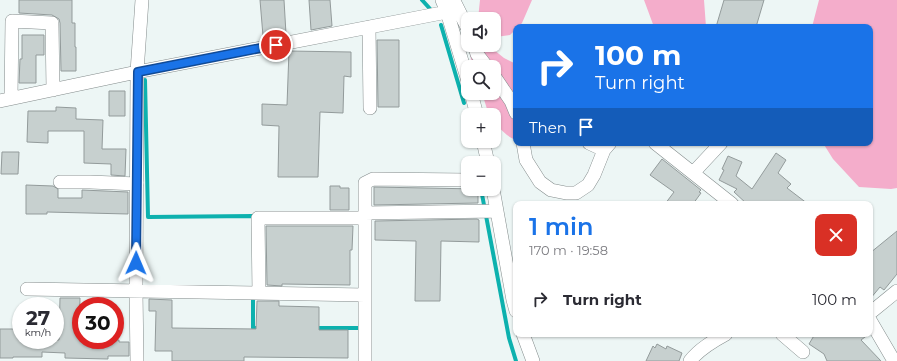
<!DOCTYPE html>
<meta charset="utf-8">
<style>
:root{--surface:#fff;--page:#f7f7f7;--text:#2b2b33;--muted:#7c7c81;--accent:#1a73e8}
body{margin:0;font-family:Montserrat,sans-serif;background:var(--page);color:var(--text);height:100vh;display:flex;flex-direction:column;font-size:15px;white-space:nowrap}
*{box-sizing:border-box;margin:0}
p{font-size:13px;color:var(--muted)}
.icon{flex:none;width:22px;height:22px;fill:none;stroke:currentColor;stroke-width:2;stroke-linecap:round;stroke-linejoin:round}
.map{position:relative;flex:1;overflow:hidden}
.details{position:absolute;left:513px;top:201px;width:360px;height:136px;display:flex;flex-direction:column;background:var(--surface);border-radius:8px;box-shadow:0 1px 3px #0004}
.details>*{flex:none}
.banner{position:absolute;left:513px;top:24px;width:360px;height:122px;border-radius:8px;box-shadow:0 1px 3px #0004;background:#1a73e8;color:#fff;overflow:hidden}
.tools{position:absolute;left:461px;top:12px;display:grid;gap:8px}
.tools a{display:grid;place-items:center;width:40px;height:40px;border-radius:8px;background:var(--surface);box-shadow:0 1px 3px #0004;font-size:20px}
.speed{position:absolute;left:12px;top:297px;display:flex;gap:8px;font-size:20px;font-weight:700;text-align:center}
.speed>*{display:grid;place-content:center;width:52px;height:52px;border-radius:50%;background:var(--surface);box-shadow:0 1px 3px #0004;line-height:1}
.speed small{font-size:10px;font-weight:400}
.speed .limit{border:6px solid #d22;background:#fff;color:#111}
.pin{position:absolute;display:grid;place-items:center;width:34px;height:34px;color:#fff;margin:-17px;border:2px solid #fff;border-radius:50%;box-shadow:0 1px 4px #0007}
.me{position:absolute;width:44px;margin:-22px;rotate:1deg;stroke-linejoin:round;filter:drop-shadow(0 0 3px #0008)}
.turn{display:flex;align-items:center;gap:14px;height:84px;padding:0 16px;font-size:18px}
.turn .icon{width:52px;height:52px;stroke-width:2.5}
.turn b{display:block;font-size:28px;line-height:34px}
.then{display:flex;align-items:center;height:38px;padding:0 16px;background:#0003;gap:8px;font-size:15px}
.round{display:grid;place-items:center;flex:none;width:42px;height:42px;border-radius:8px;background:var(--page)}
.headline{display:flex;align-items:center;justify-content:space-between;height:68px;padding:0 16px}
h1{font-size:24px;font-weight:600;line-height:30px;color:var(--accent)}
ul{padding:0;list-style:none}
li{display:flex;align-items:center;gap:12px;height:60px;padding:0 16px}
li div{flex:1}
li b{display:block;font-size:15px}
li em{font-style:normal}
.map>svg:first-child{display:block}
</style>
<div class="map">
<svg width="897" height="361" viewBox="0 0 897 361">
<rect width="100%" height="100%" fill="#edf6f5"/>
<path fill="#f4adcb" d="M480,0H532L522,23L518,27H516V29L510,35L496,37L494,36V19H478Z
M644,0H704L706,27H654Z
M819,0H897V188L891,189L859,187L833,159L823,143H870V27H812Z
M470,45H488L504,58L516,64V140C507,137 494,125 494,115H491L487,109L482,93H494V67H473L470,55Z"/>
<g fill="none" stroke-linecap="round" stroke-linejoin="round">
<path stroke="#0db1ae" stroke-width="4" d="M422,0L432,11
M441,25L464,103
M145,80L148,217L253,216V220
M481,189L509,338L516,361
M253,300V328H260
M315,328H362"/>
</g>
<path fill="#c7d0cf" stroke="#939b9b" d="M19,0H72V23H75V47H76V71H61L60,23L59,19L52,15L19,13Z
M260,0H284L286,34L263,36Z
M309,0H330L332,26L311,30Z
M724,0H764L756,27H716Z
M22,35H44V55H36V83H19L20,59H22Z
M377,40H399V107H378Z
M289,51L351,52V77L344,76L343,113L320,112L318,177H278L279,126L262,125V104L287,105Z
M109,91H125V116H109Z
M56,107L76,108V119L103,120L102,149H126L125,176L111,175V164L84,163V131H48V143L27,142L28,111H56Z
M2,152H19L18,174H1Z
M776,153L786,160L778,173L791,184L787,188L808,204H747L734,192L737,189L719,180L724,170L722,169L728,156L742,162L736,176L752,189Z
M662,159L701,190L699,192L701,193L693,204H665L674,192L650,175Z
M26,185L53,186L58,189V198H82V190L128,192V214L47,212V214H26Z
M330,186H340V188H349V210H330Z
M374,187L478,189V203L374,205Z
M477,219L479,220V242L441,241L440,301H415L416,241L375,240V221Z
M266,226H353L352,250H350V285L282,284V286L267,285Z
M897,231V274L884,290L880,287L870,299V253Z
M60,298H80L79,333H81V340H119V342H129V356H108V359L65,358V353L42,352V357H13V358H0V329H19V340H59Z
M149,299L172,300V328L256,329L257,301H279V306L319,307V330H348V358L244,357V361H172V351H155L156,311H149Z
M815,334H869L861,340L881,361H827L824,354L809,344Z
M657,344L666,349L667,346L682,353L679,361H646L653,346L655,348Z"/>
<g fill="none" stroke-linecap="round" stroke-linejoin="round">
<g stroke="#848c8c" stroke-width="14">
<path id="street" d="M442,0L447,12L468,81
M445,0L455,3L468,29
M369,27L370,108
M474,45L477,54L487,67
M494,76L511,101L516,113
M471,93L477,115
M11,98L12,21L52,23L53,90
M0,101L137,72L447,12
M483,141L488,163
M523,143L526,160L540,182L551,190L566,193H576L588,185L594,175L604,150L610,143
M589,143L604,150
M655,143L732,204
M693,173L721,143
M60,182H90L137,184
M493,189L513,300L516,311
M365,213L497,211
M27,289L365,295V183L373,179L468,180
M259,293L258,218H365
M870,313L897,291
M870,320L894,361
M523,334L533,361
M782,334L803,352
M137,361L136,291L137,72L142,0
M365,361V295
M690,361C699,349 713,341 726,334"/>
</g>
<use href="#street" stroke="#fff" stroke-width="13"/>
</g>
<g fill="none" stroke-linecap="round" stroke-linejoin="round">
<g stroke="#114b97" stroke-width="10">
<path id="route" d="M136,263L138,72L276,45"/>
</g>
<use href="#route" stroke="#1a73e8" stroke-width="7"/>
</g>
</svg>
<div class="tools">
<a><svg class="icon" aria-label="sound" viewBox="0 0 24 24"><path d="M4 9h4l5-4v14l-5-4H4zM17 9q2 3 0 6"/></svg></a>
<a><svg class="icon" aria-label="search" viewBox="0 0 24 24"><circle cx="10" cy="10" r="6"/><path d="M15 15l6 6"/></svg></a>
<a>+</a>
<a>−</a>
</div>
<div class="speed"><div>27<small>km/h</small></div><div class="limit">30</div></div>
<div class="pin" style="left:276px;top:45px;background:#d93025"><svg class="icon" aria-label="arrive" viewBox="0 0 24 24"><path d="M6 21V4h12l-3 4 3 4H6"/></svg></div>
<svg class="me" style="left:136px;top:263px" viewBox="-20 -20 40 40"><path d="M0-17L14 15 0 8-14 15z" fill="#1a73e8" stroke="#fff" stroke-width="4"/></svg>
<div class="banner">
<div class="turn"><svg class="icon" aria-label="right" viewBox="0 0 24 24"><path d="M7 20v-9h11M14 6l5 5-5 5"/></svg><div><b>100 m</b>Turn right</div></div>
<div class="then">Then<svg class="icon" aria-label="arrive" viewBox="0 0 24 24"><path d="M6 21V4h12l-3 4 3 4H6"/></svg></div>
</div>
<section class="details">
<div class="headline"><div><h1>1 min</h1><p>170 m · 19:58</p></div><a class="round" style="background:#d93025;color:#fff"><svg class="icon" aria-label="close" viewBox="0 0 24 24"><path d="M6 6l12 12M18 6L6 18"/></svg></a></div>
<ul>
<li><svg class="icon" aria-label="right" viewBox="0 0 24 24"><path d="M7 20v-9h11M14 6l5 5-5 5"/></svg><div><b>Turn right</b></div><em>100 m</em></li>
</ul>
</section>
</div>
